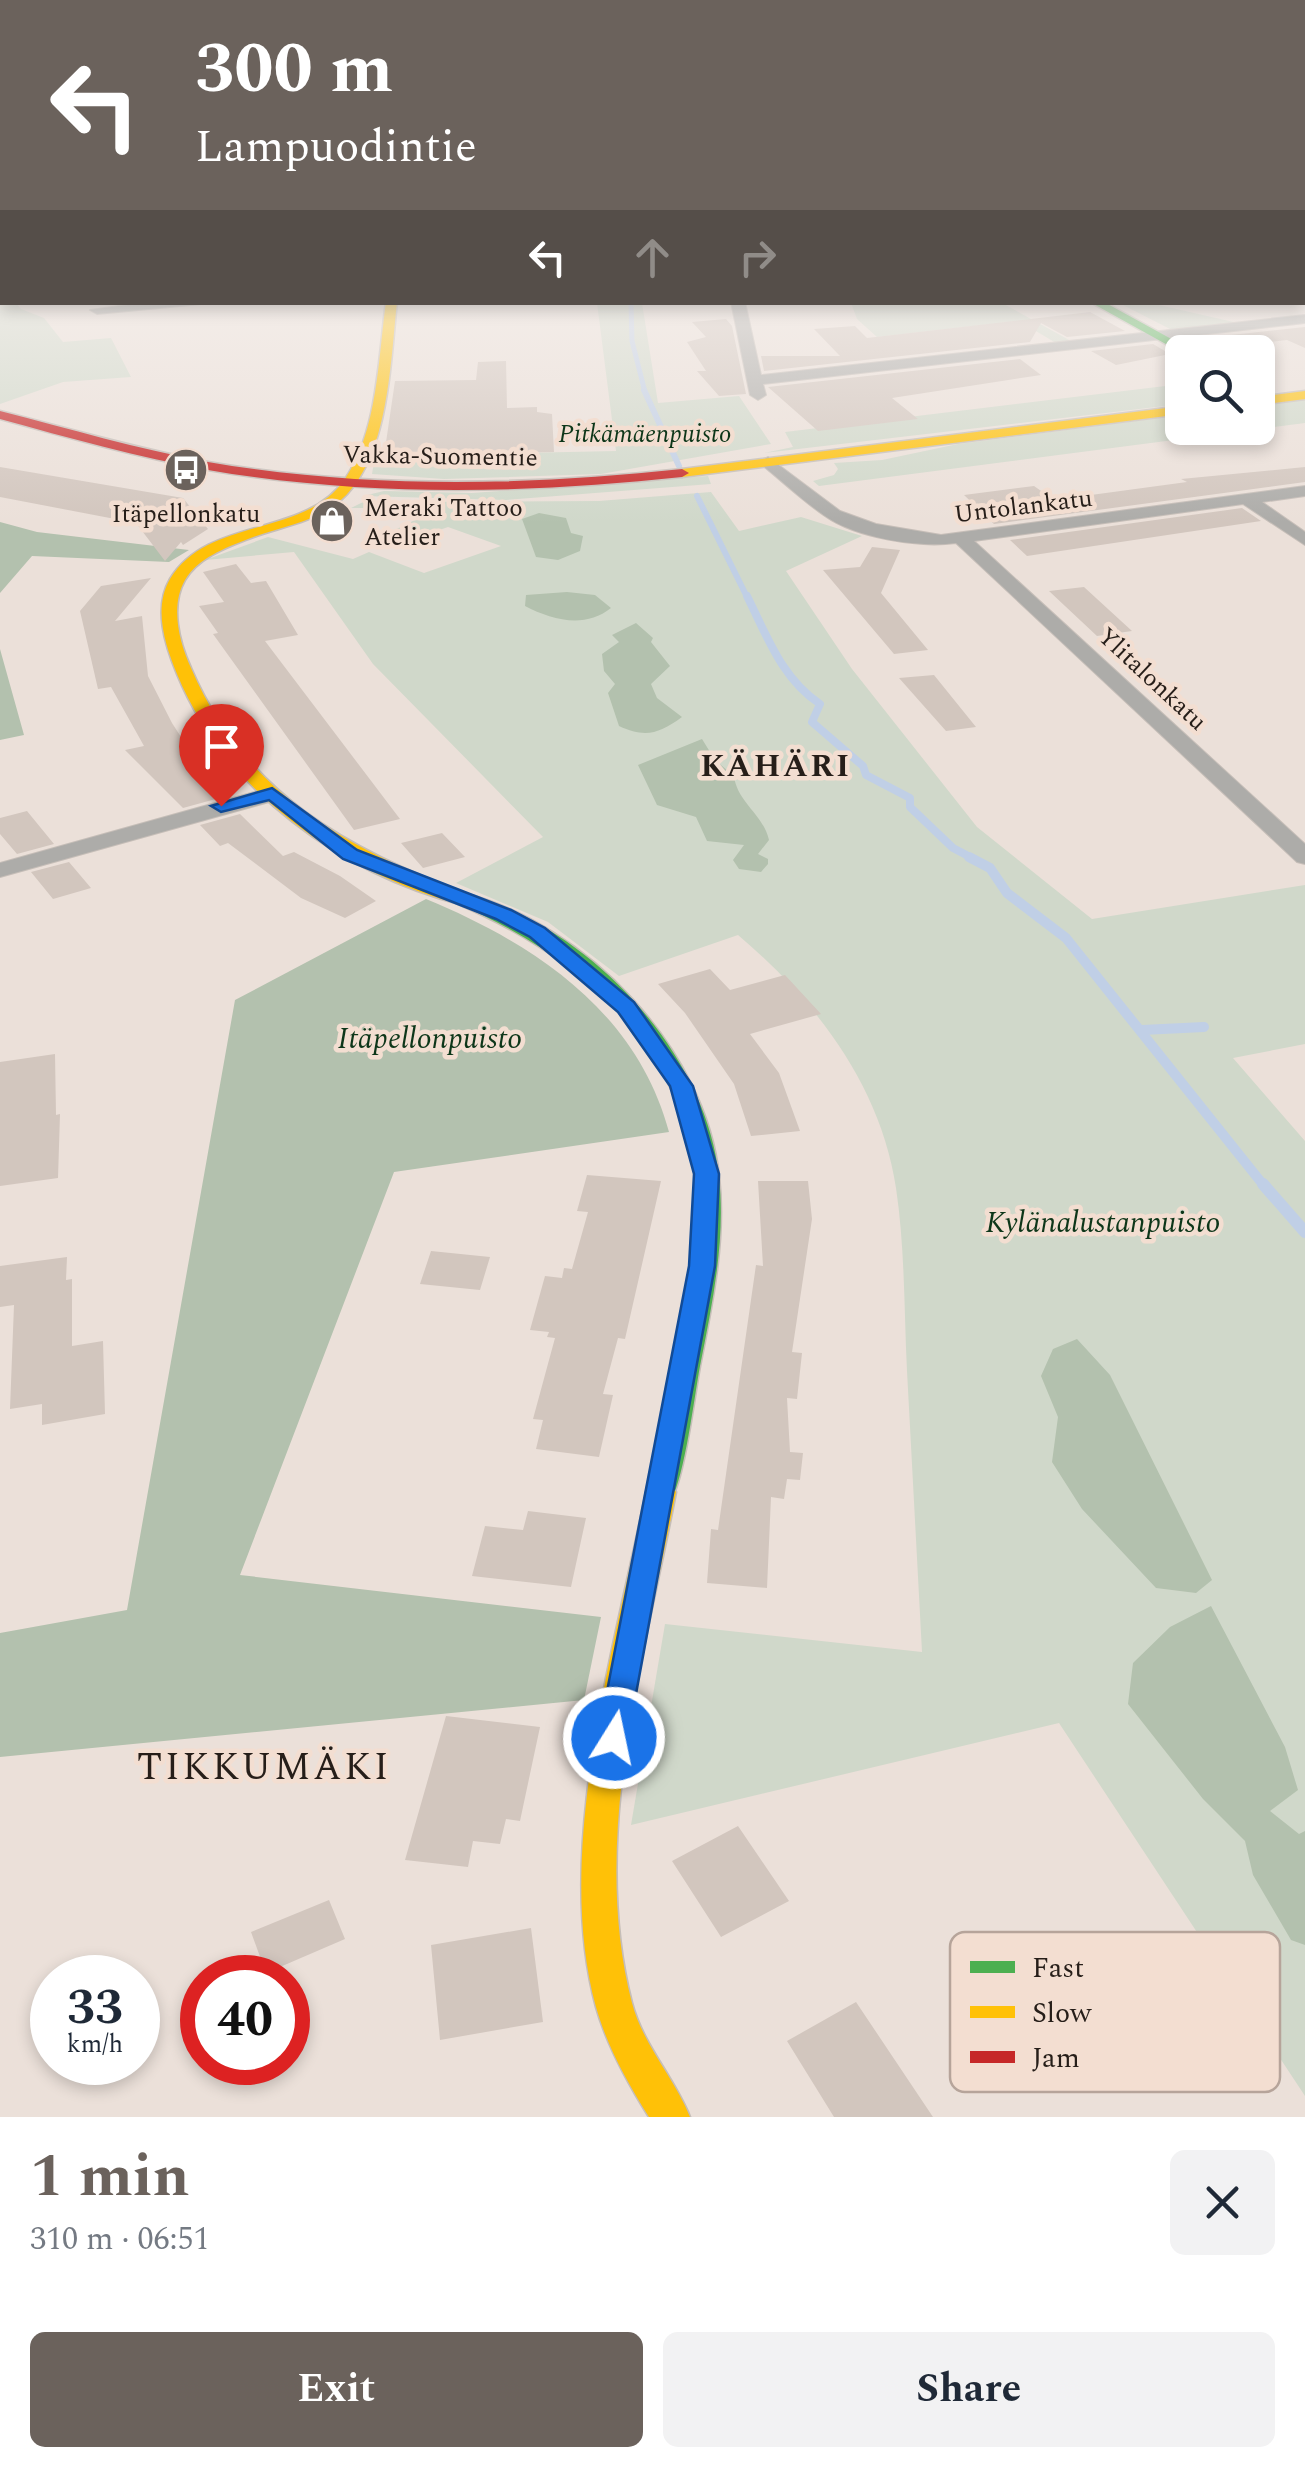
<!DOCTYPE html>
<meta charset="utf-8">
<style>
:root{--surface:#fff;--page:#f2f2f3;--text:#1f2937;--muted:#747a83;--accent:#6b625c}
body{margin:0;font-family:Spectral,serif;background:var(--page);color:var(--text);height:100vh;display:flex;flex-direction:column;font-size:38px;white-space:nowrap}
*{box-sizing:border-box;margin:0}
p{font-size:32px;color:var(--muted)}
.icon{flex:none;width:55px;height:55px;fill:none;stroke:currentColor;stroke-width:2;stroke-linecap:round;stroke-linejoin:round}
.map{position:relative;height:2117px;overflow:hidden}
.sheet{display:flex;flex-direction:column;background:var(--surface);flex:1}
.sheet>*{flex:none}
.hud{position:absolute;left:0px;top:0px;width:1305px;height:305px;box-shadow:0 5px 15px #0003;background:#6b625c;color:#fff;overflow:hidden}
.fabs{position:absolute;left:1165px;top:335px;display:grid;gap:20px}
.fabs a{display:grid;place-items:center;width:110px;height:110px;border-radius:15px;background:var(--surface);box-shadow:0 5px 15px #0003;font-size:50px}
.speed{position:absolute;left:30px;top:1955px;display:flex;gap:20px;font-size:50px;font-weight:700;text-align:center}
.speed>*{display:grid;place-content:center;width:130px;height:130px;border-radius:50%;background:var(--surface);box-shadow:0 5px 15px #0003;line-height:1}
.speed small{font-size:25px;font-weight:400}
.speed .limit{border:15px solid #d22;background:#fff;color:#111}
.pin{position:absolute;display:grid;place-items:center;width:85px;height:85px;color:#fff;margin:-102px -42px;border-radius:50% 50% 50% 0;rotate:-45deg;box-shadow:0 0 10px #0007}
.pin .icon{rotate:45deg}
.me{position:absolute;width:110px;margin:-55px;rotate:10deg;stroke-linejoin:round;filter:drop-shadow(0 0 8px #0008)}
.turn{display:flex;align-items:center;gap:35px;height:210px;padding:0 30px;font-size:45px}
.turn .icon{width:130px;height:130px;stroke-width:2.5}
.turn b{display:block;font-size:70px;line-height:85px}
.lanes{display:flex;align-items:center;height:95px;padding:0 30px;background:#0003;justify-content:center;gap:50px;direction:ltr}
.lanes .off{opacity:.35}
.round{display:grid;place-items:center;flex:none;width:105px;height:105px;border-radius:15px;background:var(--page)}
.head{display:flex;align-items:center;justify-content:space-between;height:170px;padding:0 30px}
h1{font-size:60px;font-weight:700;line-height:75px;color:var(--accent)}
.button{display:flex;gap:20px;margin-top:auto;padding:20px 30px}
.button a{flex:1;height:115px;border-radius:15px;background:var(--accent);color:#fff;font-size:40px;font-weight:700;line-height:115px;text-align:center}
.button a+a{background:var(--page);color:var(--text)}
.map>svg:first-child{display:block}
</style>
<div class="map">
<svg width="1305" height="2117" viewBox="0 0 1305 2117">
<rect width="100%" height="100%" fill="#ebe0d9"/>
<path fill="#d0d8ca" d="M0,252L2,302L16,303L21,309L44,318L63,342L111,338L131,377L63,382L0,404Z
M597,303H642L658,403L739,396L771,444L601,474L444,479L372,474L375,456L616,451Z
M851,303H1002L1071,341L1056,343L1019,321L877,337L857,319Z
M1119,303H1150L1238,323L1172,330Z
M1182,384V404L764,453L793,447L785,432Z
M1305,399V423L819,486L813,481L834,475L838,469L834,463L882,460L958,444L1182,415V428H1258V405Z
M708,476L711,484L506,500L363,496L384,491L472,493Z
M711,492L739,531L801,517L862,536L786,571L852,669L977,827L1092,919L1305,885V1044L1233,1058L1305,1141V2096L1059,1723L631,1825L665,1624L922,1652C917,1558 912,1464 907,1371C904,1310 905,1248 896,1188C881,1086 815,1000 738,935L619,976L548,922L456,883L543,837L373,664L294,552L205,560L268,537L353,559L369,552L424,573L501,546L448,527L408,541L368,543L419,518L383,508H351L363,502L599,501Z"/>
<path fill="#b3c1ae" d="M539,513L566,518L571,533L583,536L580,551L558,560L536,557L522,519Z
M0,522L37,532L189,550L169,562L32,556L0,593Z
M567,592L595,595L611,608C585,629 552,620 525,606L526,595Z
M636,623L653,638L651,642L670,666L651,684L657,698L682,717C659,734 645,738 619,726L608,693L615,684L604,671L602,654L619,642L612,635Z
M0,649L24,735L0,740Z
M702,739L715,760L734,776C737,802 763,814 769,840L758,854L768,859V864L761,872L739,869L733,860L744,845L707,841L696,817L657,805L638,765Z
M426,899C535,944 637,1012 669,1132L394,1172L240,1575L601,1617L584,1700L0,1757V1633L127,1610L235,1000Z
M1077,1339L1110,1375L1212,1580L1196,1593L1156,1588L1082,1509L1052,1462L1058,1417L1041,1376L1053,1349Z
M1211,1606L1285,1747L1298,1790L1270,1811L1299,1834L1305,1831V1945L1291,1940L1253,1875L1245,1841L1203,1799L1128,1704L1133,1663L1170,1627Z"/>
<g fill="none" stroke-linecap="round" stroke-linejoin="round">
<path stroke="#c0cfe6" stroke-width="5" d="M631,302L632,341L645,392"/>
<path stroke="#c0cfe6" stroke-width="6" d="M644,390L679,466
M697,496L748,599"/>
<path stroke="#c0cfe6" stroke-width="8" d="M747,596C767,636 782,679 820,704L812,722L863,766L866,775L910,798V807L953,848L974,859"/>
<path stroke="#c0cfe6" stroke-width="10" d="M969,857L990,868L1007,893L1066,938L1265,1187
M1142,1030L1204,1027"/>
<path stroke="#c0cfe6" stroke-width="12" d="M1263,1184L1305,1232"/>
</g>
<path fill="#d2c6be" d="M1090,312L1125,331L1067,337L1041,323L1030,342L764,371L761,356H840L814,329L855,326L867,338Z
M726,319L732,326L746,394L719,396L697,371H706L687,342L706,337L692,322Z
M1305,327V348L1287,340L1202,350L1186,340Z
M1153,344L1170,354L1116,365L1091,351Z
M1020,359L1041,375L892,398L918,419L818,431L768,387Z
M506,361L507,408L537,407V412L552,414L554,452L384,456L395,381L476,380L478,362Z
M0,467L183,498L208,529L183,545L181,542L165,561L136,523L0,497Z
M1305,467V482L994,524L964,495L1034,486L1054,500L1187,482L1181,479Z
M1242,508L1261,521L1027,556L1010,540Z
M872,547L900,550L881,593L928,650L894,654L823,570L860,567Z
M236,564L251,583L266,581L298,635L265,641L400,819L354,830L213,634L218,633L199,606L224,602L203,572Z
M151,578L115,621L142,616L148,676L172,723L197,762L220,784L212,786L223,797L183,808L125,750L144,746L111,687L98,689L80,611L101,586Z
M1084,587L1132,631L1097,636L1049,591Z
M934,675L976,727L946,731L899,678Z
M27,811L54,844L17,854L0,834V818Z
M240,814L283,856L294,852L340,876L376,901L345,918L301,898L228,843L220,846L200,825Z
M442,833L465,857L423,868L401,843Z
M69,862L91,888L53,899L31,872Z
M710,969L730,990L785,975L821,1014L750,1034L779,1073L800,1131L751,1136L734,1084L685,1013L658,984Z
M55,1054L56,1115L60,1114L58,1178L0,1186V1062Z
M587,1175L661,1181L625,1339L618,1338L603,1394L613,1395L599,1457L536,1449L543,1420L533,1419L555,1338L547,1337L549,1332L530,1330L545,1276L562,1278L564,1268L572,1269L588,1212L577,1211Z
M758,1181H808L812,1219L792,1352L802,1353L797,1399L787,1398L790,1452L803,1453L800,1480L787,1479L784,1499L771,1497L767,1588L707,1583L711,1529L718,1530L756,1265L763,1266Z
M431,1251L490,1257L480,1290L420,1284Z
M67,1257L66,1280L72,1279V1346L103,1341L105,1414L42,1425V1404L10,1409L14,1305L0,1307V1266Z
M528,1511L586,1518L571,1587L472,1576L485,1526L523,1530Z
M446,1716L540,1727L520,1821L506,1819L500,1844L473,1841L468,1867L405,1860Z
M738,1826L789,1901L721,1937L672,1861Z
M329,1900L345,1939L266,1973L251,1932Z
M531,1928L543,2022L440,2040L431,1945Z
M856,2002L933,2117H834L787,2041Z"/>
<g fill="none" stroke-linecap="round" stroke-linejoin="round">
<g stroke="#c6beb8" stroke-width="2">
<path id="street" d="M149,302H222L97,314L90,310Z
M731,302H745L761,375L1305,315V323L763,384L766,395L758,400L750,395Z
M768,457L840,511L876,524L941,535L1305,486V496L1262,502L1305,532V545L1243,504L974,541L1305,844V864L1297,862L956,543C919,548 856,538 825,516C803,501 783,482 762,465L760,462Z
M272,787L283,794L280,799L0,877V863Z"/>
</g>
<g stroke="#c6beb8" stroke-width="3">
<path id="fast" d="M1090,302H1104L1195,352L1182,353Z
M463,893C586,924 706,1050 719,1177C726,1240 712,1305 700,1366C694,1398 685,1475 671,1500L661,1503L651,1500L646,1492C666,1393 705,1276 695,1176C681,1040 573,953 456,903L453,899Z"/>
</g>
<g stroke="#c6beb8" stroke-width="3">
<path id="slow" d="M386,302H397C390,364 389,469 332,507C307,524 276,528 248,539C225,548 198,558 185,580C170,606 179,642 191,668C245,794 347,849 470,895L473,899L463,905C342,874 225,791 177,674C165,645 153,608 170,579C208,516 305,538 345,479C378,430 378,359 386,302Z
M1305,391V399L1258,405V397Z
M1182,406V414L682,477L675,473L682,469Z
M661,1481L671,1484L676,1492C645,1656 589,1837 632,2003C643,2045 674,2077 690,2117H649C627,2082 607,2046 596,2007C553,1850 615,1648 646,1492L651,1484Z"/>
</g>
<g stroke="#c6beb8" stroke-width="3">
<path id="jam" d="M0,411C70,429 138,449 208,462C365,489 525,486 682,469L689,473L682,477C525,494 365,497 208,470C138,457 69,438 0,419Z"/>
</g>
<use href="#street" fill="#adaca9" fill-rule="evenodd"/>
<use href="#fast" fill="#4caf50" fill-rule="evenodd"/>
<use href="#slow" fill="#ffc107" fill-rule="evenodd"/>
<use href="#jam" fill="#c62828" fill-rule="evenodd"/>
</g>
<linearGradient id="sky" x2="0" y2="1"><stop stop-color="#98bfe7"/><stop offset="0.43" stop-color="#f6f1ee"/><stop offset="1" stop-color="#f6f1ee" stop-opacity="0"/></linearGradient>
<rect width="1305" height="523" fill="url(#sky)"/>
<path fill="#1a73e8" stroke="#114b97" stroke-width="2.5" d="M272,788L357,850L511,910L545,928L634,1002L693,1086L719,1174L715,1266L626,1748L614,1753L603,1748L598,1738L689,1266L694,1174L670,1086L618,1012L530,937L496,919L343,859L269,800L221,812L211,806Z"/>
<defs>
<g id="bus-disc" transform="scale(2.25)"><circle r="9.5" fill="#6b625c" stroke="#f3ded1"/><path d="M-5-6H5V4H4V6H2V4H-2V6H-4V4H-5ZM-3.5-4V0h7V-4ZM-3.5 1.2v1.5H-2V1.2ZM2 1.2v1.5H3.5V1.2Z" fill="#fff"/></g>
<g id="shop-disc" transform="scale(2.25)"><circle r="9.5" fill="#6b625c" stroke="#f3ded1"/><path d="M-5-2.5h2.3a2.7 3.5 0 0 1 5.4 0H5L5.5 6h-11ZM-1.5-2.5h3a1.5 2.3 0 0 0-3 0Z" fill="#fff"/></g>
</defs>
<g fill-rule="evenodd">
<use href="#bus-disc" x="186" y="470"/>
<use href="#shop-disc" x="332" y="521"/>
</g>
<g text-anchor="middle" stroke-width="9" stroke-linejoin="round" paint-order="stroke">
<g font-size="25" font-style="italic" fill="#0d3619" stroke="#f3ded1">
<text x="645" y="442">Pitkämäenpuisto</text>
</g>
<g font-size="25" fill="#261e19" stroke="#f3ded1">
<text transform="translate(440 455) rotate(1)" y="9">Vakka-Suomentie</text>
<text transform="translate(1023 505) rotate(-7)" y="9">Untolankatu</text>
<text transform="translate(1153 678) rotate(43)" y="9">Ylitalonkatu</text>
</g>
<g font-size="25" fill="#261e19" stroke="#f3ded1" text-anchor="start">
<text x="364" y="516">Meraki Tattoo<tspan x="364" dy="29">Atelier</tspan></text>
<text x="186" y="522" text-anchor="middle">Itäpellonkatu</text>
</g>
<g font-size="30" font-style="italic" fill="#0d3619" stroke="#f3ded1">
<text x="430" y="1048">Itäpellonpuisto</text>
<text x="1103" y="1232">Kylänalustanpuisto</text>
</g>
<g font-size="32" font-weight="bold" letter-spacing="2.5" fill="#261e19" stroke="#f3ded1">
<text x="776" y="776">KÄHÄRI</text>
</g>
<g font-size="38" letter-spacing="2.5" fill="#261e19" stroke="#f3ded1">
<text x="264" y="1779">TIKKUMÄKI</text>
</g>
</g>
<rect x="950" y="1932" width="330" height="160" rx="15" fill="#f3ded1" stroke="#b6a49a" stroke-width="2.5"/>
<rect x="970" y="1961" width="45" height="12" fill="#4caf50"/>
<rect x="970" y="2006" width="45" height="12" fill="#ffc107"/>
<rect x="970" y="2051" width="45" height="12" fill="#c62828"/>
<g font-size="28" fill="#261e19">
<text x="1032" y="1977">Fast</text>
<text x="1032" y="2022">Slow</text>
<text x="1032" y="2067">Jam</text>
</g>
</svg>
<div class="fabs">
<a><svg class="icon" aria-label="search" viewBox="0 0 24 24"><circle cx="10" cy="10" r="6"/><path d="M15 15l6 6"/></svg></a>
</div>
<div class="speed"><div>33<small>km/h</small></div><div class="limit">40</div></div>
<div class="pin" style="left:221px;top:806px;background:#d93025"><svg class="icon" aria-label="arrive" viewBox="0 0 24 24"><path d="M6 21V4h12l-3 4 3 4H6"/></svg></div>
<svg class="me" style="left:614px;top:1738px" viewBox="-20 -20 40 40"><circle r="17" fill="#1a73e8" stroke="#fff" stroke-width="3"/><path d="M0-11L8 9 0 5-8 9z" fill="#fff"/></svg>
<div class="hud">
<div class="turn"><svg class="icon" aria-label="left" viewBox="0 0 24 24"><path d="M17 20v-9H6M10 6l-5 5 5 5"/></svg><div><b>300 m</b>Lampuodintie</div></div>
<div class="lanes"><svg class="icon" aria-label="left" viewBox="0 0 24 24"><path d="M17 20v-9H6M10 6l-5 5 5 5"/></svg><svg class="icon off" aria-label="ahead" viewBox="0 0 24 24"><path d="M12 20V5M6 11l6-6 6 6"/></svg><svg class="icon off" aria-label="right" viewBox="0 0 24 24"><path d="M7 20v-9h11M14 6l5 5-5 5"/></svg></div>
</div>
</div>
<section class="sheet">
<div class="head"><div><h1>1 min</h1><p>310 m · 06:51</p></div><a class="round"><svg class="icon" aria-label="close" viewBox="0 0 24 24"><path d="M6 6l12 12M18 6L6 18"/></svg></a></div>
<div class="button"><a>Exit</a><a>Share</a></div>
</section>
